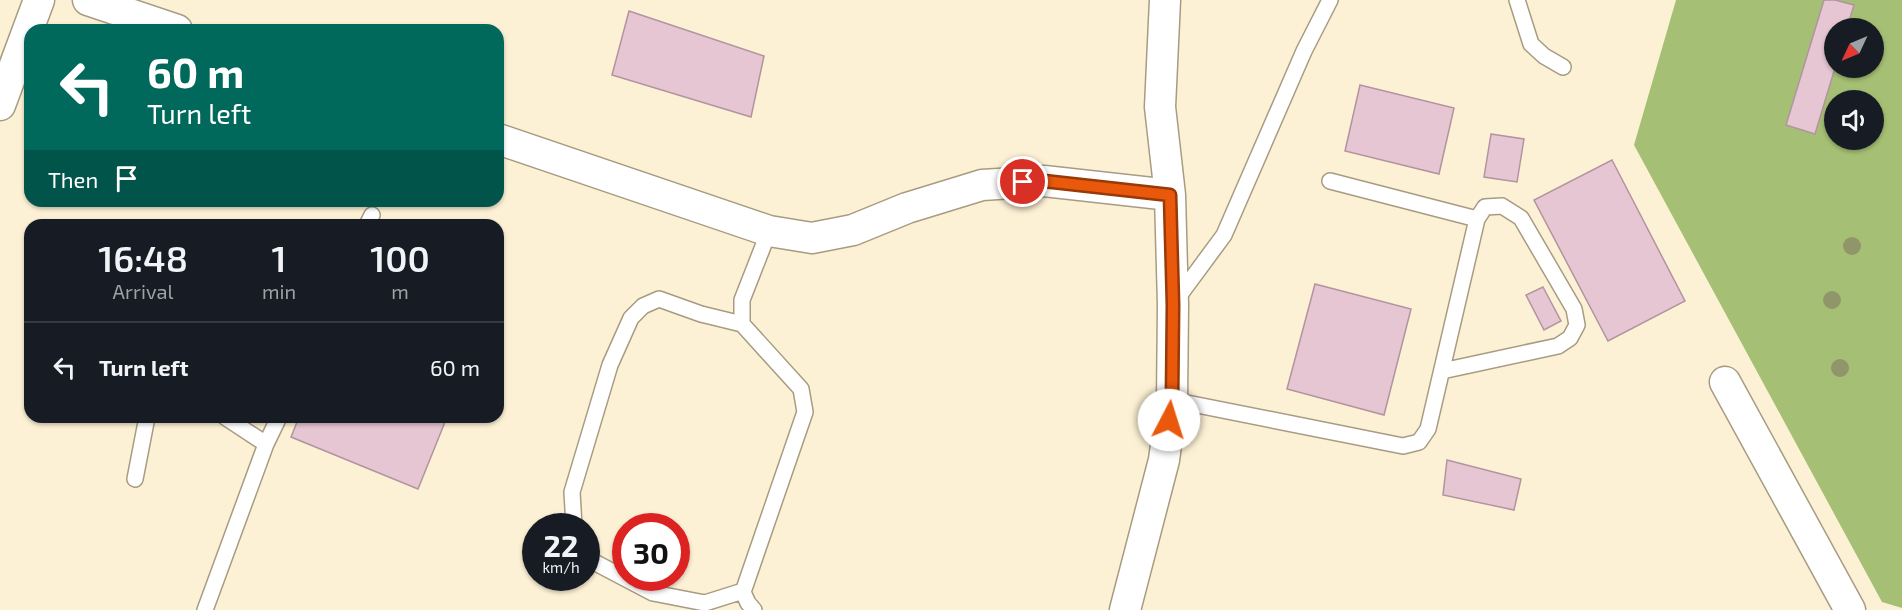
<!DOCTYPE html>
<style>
:root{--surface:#171b24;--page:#20242c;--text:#f1f3f6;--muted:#9ea1a6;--line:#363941}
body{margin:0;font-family:"Exo 2",sans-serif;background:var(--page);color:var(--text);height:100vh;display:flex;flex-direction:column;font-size:22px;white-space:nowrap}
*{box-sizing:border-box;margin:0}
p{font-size:20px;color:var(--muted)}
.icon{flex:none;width:33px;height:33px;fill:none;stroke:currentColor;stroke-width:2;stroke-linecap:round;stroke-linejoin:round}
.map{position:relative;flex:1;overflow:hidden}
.sheet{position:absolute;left:24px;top:219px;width:480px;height:204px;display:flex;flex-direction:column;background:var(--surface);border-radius:18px;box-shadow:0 2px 4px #0004}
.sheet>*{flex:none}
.guide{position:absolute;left:24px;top:24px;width:480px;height:183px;border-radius:18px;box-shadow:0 2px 4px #0004;background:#00695c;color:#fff;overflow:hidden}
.needle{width:39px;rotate:226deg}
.tools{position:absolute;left:1824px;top:18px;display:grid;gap:12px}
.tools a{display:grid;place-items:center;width:60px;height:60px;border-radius:50%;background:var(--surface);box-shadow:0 2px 4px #0004;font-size:30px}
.speed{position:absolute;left:522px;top:513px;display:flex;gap:12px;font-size:30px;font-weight:700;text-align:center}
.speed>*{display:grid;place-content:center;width:78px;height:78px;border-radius:50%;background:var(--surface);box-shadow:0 2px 4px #0004;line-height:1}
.speed small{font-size:15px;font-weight:400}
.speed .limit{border:9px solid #d22;background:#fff;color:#111}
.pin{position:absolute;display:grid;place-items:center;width:51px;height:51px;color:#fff;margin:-26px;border:3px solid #fff;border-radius:50%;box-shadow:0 2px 6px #0007}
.me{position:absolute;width:66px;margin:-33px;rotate:5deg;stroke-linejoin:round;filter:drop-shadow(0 0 4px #0008)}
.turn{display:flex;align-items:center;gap:21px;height:126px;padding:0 24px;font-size:27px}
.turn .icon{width:78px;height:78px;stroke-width:2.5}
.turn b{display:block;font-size:42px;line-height:51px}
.then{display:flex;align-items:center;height:57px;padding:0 24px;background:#0003;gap:12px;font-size:22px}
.eta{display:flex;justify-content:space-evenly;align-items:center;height:102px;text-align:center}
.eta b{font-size:36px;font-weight:600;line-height:42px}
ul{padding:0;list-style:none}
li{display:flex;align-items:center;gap:18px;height:90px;padding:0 24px;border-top:2px solid var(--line)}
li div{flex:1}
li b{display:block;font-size:22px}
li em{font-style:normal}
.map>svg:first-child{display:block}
</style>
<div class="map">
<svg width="1902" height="610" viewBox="0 0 1902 610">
<rect width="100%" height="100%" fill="#fdf1d5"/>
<path fill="#a5c074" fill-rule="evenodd" d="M1676,0H1902V608L1882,602L1634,145ZM1834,28H1874V68H1834ZM1834,100H1874V140H1834Z"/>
<path fill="#e6c6d2" stroke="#b1949f" stroke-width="1.5" d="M1824,0H1835L1854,5L1847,28H1834L1835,68L1815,134L1786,125Z
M629,11L764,56L751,117L612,75Z
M1360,85L1454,108L1439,174L1345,151Z
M1491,134L1524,139L1517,182L1484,177Z
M1612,160L1685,301L1608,341L1534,200Z
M1315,284L1411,309L1384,415L1287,389Z
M1543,287L1561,321L1544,330L1526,295Z
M299,417H447L418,489L291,437Z
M1447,460L1521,479L1514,510L1443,495Z"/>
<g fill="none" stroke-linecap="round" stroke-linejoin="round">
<g stroke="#a79c82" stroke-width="18">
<path id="service" d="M1517,0L1531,44L1544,56L1563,67
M1330,181L1477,219
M367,225L372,215
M1176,300L1224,235L1304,51L1330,0
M1172,400L1403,446L1419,442L1428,429L1477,219L1485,207L1502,206L1521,218L1574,309L1577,325L1570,338L1558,346L1442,371
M225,417L266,444
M135,479L147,417
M574,526L572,492L610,365L631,318L643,306L659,299L701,314L742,324
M586,552L594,562L653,593L705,603L743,591
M205,610L266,444L279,417
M754,610L748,603L743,592L805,412L801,389L742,324V300L769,231"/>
</g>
<g stroke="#a79c82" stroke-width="33">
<path id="minor" d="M88,0L177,30
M0,105L39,0
M498,139L769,231L812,238L853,230L907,208L982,185L1044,181L1170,195
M1725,382L1850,610
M1125,610L1164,460L1172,400L1173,305L1170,195L1160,107L1165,0"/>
</g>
<use href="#service" stroke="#fff" stroke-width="15"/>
<use href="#minor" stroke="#fff" stroke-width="30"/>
</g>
<g fill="#91956a">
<circle cx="1852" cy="246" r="9"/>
<circle cx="1832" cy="300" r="9"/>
<circle cx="1840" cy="368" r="9"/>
</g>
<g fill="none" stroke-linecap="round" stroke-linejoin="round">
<g stroke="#983908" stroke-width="15">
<path id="route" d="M1023,182L1044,181L1170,195L1173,305L1172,400L1169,420"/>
</g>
<use href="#route" stroke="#ea580c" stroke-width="10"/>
</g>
</svg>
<div class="tools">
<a><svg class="needle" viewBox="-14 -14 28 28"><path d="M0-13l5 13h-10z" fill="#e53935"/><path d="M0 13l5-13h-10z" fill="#9ea1a6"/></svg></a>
<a><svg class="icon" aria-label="sound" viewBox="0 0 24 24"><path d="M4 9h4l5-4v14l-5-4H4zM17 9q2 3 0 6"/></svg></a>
</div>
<div class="speed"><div>22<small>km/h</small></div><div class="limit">30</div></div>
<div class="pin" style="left:1023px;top:182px;background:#d93025"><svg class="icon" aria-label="arrive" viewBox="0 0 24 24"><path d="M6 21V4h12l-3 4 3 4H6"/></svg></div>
<svg class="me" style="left:1169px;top:420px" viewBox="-20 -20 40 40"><circle r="19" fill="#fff"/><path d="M0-13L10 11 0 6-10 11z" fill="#ea580c"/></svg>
<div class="guide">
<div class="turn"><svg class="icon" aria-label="left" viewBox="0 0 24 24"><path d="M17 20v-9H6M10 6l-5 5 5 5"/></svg><div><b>60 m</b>Turn left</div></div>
<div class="then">Then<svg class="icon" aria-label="arrive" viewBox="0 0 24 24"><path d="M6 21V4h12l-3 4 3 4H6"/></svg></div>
</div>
<section class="sheet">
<div class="eta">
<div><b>16:48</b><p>Arrival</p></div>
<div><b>1</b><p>min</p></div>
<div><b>100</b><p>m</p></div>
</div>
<ul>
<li><svg class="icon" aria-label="left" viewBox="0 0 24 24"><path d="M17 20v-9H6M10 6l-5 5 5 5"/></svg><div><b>Turn left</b></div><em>60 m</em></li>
</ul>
</section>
</div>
